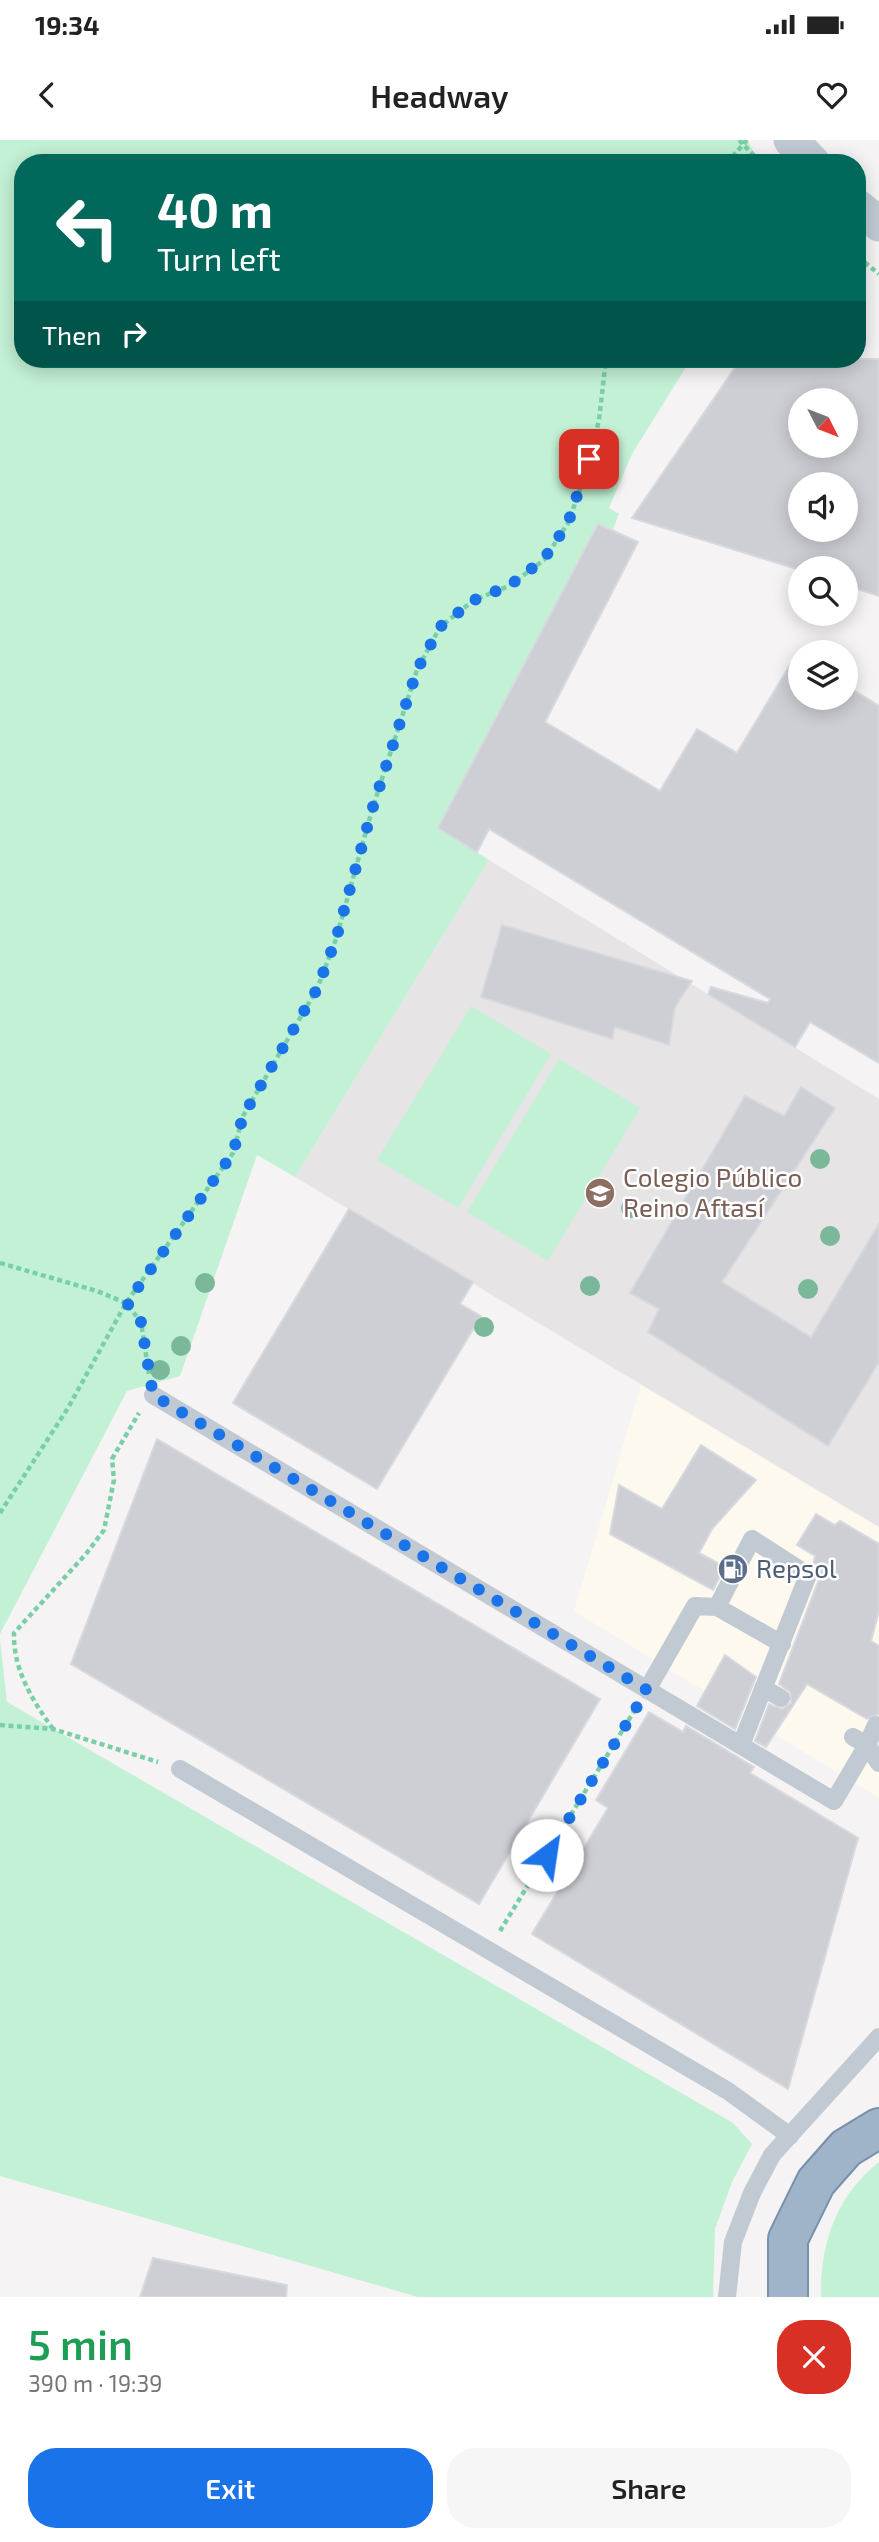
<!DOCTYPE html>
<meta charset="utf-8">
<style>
:root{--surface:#fff;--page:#f6f6f6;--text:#222;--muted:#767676;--accent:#1a73e8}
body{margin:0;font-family:"Exo 2",sans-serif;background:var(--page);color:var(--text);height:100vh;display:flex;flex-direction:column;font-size:26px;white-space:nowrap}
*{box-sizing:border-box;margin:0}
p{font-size:23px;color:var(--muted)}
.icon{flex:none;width:38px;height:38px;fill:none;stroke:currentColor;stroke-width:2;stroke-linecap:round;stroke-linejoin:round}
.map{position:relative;height:2157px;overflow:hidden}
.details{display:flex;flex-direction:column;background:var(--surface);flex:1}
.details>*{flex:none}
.top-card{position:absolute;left:14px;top:14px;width:852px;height:214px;border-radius:28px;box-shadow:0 4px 18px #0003;background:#00695c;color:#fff;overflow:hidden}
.needle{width:46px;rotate:132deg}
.controls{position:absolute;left:788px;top:248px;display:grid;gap:14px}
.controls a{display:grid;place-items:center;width:70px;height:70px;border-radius:50%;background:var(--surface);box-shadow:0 4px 18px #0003;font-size:35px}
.pin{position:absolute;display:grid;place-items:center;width:60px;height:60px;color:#fff;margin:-30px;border-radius:14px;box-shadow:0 4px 10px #0006}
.me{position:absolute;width:77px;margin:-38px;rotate:31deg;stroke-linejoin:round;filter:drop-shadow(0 0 5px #0008)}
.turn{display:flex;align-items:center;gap:24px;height:147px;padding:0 28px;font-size:32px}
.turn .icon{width:91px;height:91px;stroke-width:2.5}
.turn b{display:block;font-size:49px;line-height:60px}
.then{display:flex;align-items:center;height:66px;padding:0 28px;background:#0003;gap:14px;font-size:26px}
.round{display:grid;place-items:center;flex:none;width:74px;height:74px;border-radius:28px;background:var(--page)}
.overview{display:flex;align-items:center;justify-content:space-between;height:119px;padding:0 28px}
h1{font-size:42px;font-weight:600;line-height:52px;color:#1e9e55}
.button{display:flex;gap:14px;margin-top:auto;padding:14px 28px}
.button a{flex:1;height:80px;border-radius:28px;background:var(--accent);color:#fff;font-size:28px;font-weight:600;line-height:80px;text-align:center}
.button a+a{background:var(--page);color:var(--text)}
.status{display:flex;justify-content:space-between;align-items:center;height:49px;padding:0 35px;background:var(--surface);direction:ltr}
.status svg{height:19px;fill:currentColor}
header{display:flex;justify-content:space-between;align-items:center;height:91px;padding:0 28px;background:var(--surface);font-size:32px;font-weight:600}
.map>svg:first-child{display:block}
</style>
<div class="status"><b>19:34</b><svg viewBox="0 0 49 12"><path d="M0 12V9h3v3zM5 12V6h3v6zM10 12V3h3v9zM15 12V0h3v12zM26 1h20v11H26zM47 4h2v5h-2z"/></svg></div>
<header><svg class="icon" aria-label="back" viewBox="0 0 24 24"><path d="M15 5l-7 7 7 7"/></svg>Headway<svg class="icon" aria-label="heart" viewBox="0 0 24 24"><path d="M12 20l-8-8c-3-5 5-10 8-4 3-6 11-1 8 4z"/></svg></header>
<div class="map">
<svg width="879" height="2157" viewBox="0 0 879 2157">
<rect width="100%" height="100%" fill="#f5f3f3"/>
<path fill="#fdf9ef" d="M641,1245L879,1387V1658L574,1471Z"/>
<path fill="#e6e4e5" d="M489,720L879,959V1387L295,1037Z"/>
<path fill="#c3f1d5" d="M0,0H747L760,23H23V219H691L632,314L609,368L619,374L613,389L598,384L439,688L489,720L295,1037L257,1015L180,1236L127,1251L0,1494Z
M471,866L551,914L458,1068L377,1020Z
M559,919L640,968L548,1121L467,1072Z
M0,1500L7,1562L733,1983L752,2004L732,2042L715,2089L713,2157H418L0,2036Z
M879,2022V2157H821C820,2104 836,2056 879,2022Z"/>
<path fill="#cdcfd5" stroke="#d7d9de" stroke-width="2" fill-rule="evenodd" d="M741,219H879V456L845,445V429L800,430L632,378ZM800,261H845V306H800ZM800,345H845V390H800Z
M598,384L638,402L545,582L660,651L697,589L737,613L796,515L800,518V558H845V545L879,566V923L810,882L795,907L708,854L711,847L768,863L770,859L489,689L477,712L438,688Z
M502,785L692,841L675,867L669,905L615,887L612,899L481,857Z
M801,947L835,968L722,1142L811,1197L879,1084V1222L828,1306L648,1192L659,1169L630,1153L745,956L784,976Z
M349,1069L473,1142L460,1164L481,1176L377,1349L233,1263Z
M157,1299L600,1559L479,1764L71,1524Z
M701,1305L756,1340L712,1389L699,1413L725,1427L713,1450L610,1394L619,1345L662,1369Z
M816,1374L835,1385L840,1381L879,1404V1471L871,1501L879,1506V1574L867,1579L807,1544L766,1607L755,1601L769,1564L782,1569L791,1563L790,1552L779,1544L819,1439L818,1430L813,1425L815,1416L797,1405Z
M725,1515L756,1537L735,1589L697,1566Z
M649,1572L683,1592L686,1586L754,1627L750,1633L858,1698L788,1949L532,1794L608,1668L596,1660Z
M153,2118L287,2145L286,2157H140Z"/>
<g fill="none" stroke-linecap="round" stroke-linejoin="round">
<g stroke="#7690ad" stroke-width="42">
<path id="trunk" d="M788,2157V2099L816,2042L846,2008L879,1988"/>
</g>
<path stroke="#7ad0a6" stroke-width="4.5" stroke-dasharray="5 3.5" stroke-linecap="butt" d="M739,0L761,23
M727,23L747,0
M858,117L879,134
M0,1123L97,1151L126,1163L141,1182L149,1234
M0,1373L68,1268L126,1163L233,1013L243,976L317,849L336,799L372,670L417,530L440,487L474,460L509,446L544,420L568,383L584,338L599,280L606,219
M0,1585L53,1589L158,1622
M53,1589C32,1560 13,1529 14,1493L86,1414L104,1390L114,1340L112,1319L139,1273
M500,1791L636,1568"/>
<path stroke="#c1cad2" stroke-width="18" d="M153,1255L834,1661L867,1605L853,1597
M763,1548L781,1558
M647,1550L695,1466L717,1467
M876,1585L867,1605L879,1623
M741,1605L808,1435L752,1399L717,1467L782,1504
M180,1629L728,1951L790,1996
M727,2157L733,2102L752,2053L772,2015L879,1897"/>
<path stroke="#c1cad2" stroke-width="35" d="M791,0L813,23
M858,67L879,84"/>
<use href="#trunk" stroke="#9fb4c9" stroke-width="38"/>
</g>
<g fill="#7bb799">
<circle cx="820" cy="1019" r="10"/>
<circle cx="631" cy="1068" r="10"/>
<circle cx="830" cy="1096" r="10"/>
<circle cx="205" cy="1143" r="10"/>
<circle cx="590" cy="1146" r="10"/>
<circle cx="808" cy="1149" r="10"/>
<circle cx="484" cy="1187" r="10"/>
<circle cx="181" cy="1206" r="10"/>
<circle cx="160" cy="1230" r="10"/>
</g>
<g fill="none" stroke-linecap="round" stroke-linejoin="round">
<path stroke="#1a73e8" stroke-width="12" stroke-dasharray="0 21.6" d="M547,1715L647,1550L153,1255L141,1182L127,1163L233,1013L243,976L317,849L336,799L372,670L417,530L440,487L474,460L509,446L544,419L568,383L589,319"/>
</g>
<defs>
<g id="school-disc" transform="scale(1.575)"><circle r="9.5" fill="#8d6e63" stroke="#fff"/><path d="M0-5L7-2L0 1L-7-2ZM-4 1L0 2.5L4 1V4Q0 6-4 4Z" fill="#fff"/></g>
<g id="fuel-disc" transform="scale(1.575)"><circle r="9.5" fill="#5c6f8a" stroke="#fff"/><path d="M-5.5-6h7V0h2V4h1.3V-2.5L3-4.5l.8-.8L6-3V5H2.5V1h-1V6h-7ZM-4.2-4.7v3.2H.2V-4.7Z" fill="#fff"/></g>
</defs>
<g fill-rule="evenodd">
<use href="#school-disc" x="600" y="1053"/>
<use href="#fuel-disc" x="733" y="1429"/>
</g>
<g text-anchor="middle" stroke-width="5" stroke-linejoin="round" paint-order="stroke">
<g font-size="26" fill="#785e54" stroke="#fff" text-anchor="start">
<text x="623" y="1047">Colegio Público<tspan x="623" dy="30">Reino Aftasí</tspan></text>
</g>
<g font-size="26" fill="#4e5e75" stroke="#fff" text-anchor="start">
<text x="756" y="1438">Repsol</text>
</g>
</g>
</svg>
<div class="controls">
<a><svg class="needle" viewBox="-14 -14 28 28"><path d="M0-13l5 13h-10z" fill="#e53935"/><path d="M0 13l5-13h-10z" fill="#767676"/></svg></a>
<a><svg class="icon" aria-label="sound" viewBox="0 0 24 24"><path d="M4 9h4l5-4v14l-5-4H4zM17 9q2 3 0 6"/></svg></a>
<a><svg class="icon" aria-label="search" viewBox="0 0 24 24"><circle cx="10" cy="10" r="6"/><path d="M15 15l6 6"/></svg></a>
<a><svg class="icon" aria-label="layers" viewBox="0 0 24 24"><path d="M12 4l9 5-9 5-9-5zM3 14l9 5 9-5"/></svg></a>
</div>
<div class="pin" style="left:589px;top:319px;background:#d93025"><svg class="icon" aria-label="arrive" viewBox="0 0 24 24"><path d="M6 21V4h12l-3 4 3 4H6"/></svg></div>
<svg class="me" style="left:547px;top:1715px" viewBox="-20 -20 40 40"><circle r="19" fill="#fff"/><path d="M0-13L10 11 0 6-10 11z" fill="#1a73e8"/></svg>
<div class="top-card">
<div class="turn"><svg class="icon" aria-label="left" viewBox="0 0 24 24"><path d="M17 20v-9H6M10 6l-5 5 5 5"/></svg><div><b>40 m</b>Turn left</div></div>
<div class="then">Then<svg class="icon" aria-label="right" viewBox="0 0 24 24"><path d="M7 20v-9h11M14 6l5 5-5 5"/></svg></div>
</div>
</div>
<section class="details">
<div class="overview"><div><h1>5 min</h1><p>390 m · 19:39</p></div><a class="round" style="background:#d93025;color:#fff"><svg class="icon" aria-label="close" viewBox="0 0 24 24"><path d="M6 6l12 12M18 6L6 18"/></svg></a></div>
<div class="button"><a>Exit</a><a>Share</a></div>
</section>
